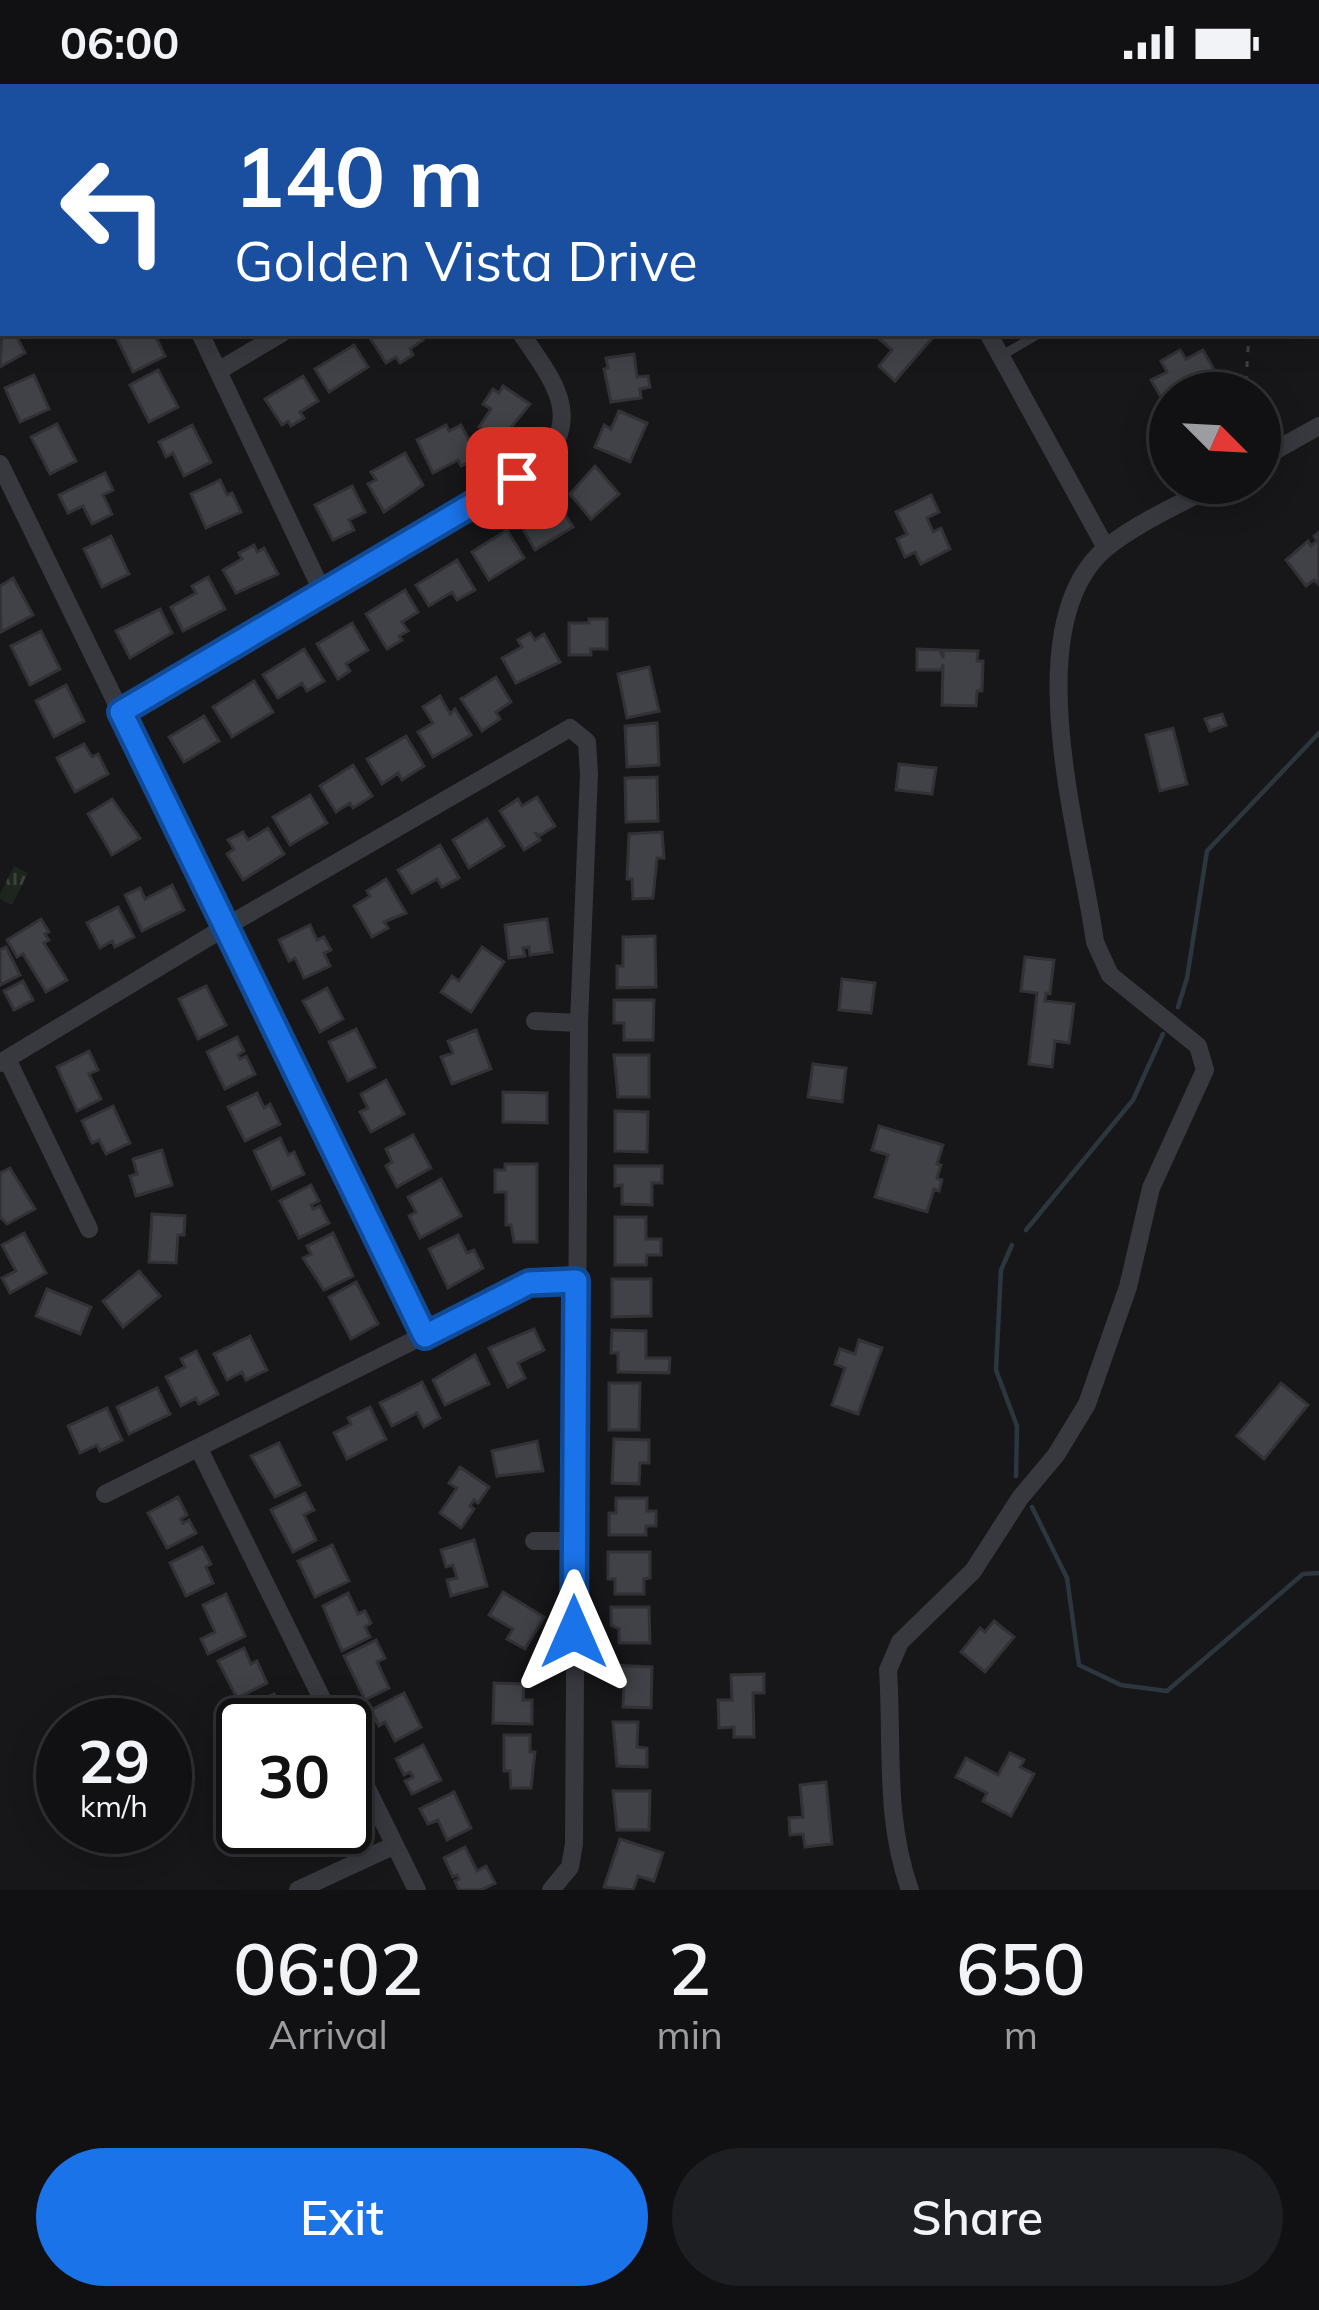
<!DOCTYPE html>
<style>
:root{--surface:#111114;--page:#1e1f22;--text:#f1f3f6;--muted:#9c9da0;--line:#303134;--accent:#1a73e8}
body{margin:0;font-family:Mulish,sans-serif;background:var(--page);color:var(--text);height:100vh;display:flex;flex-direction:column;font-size:45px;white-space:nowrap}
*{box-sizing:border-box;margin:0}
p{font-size:39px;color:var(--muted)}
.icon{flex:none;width:66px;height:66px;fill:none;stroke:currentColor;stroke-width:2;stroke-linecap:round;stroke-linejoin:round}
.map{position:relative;height:1806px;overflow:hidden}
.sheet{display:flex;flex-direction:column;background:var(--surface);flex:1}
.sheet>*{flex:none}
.guide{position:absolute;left:0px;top:0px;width:1320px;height:252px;box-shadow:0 6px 30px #0003,0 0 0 3px var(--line);background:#1a4fa0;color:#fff;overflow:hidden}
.needle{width:78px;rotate:114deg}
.tools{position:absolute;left:1149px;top:288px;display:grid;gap:24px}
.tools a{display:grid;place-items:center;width:132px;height:132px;border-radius:50%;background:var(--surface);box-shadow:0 6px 30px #0003,0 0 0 3px var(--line);font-size:60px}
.speed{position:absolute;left:36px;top:1614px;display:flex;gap:24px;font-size:60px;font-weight:700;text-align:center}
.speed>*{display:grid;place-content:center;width:156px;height:156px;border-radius:50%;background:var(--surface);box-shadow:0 6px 30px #0003,0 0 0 3px var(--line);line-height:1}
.speed small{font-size:30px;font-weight:400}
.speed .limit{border:6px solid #111;border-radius:18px;background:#fff;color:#111}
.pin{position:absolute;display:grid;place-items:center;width:102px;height:102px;color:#fff;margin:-51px;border-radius:24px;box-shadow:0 6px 18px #0006}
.me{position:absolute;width:132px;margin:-66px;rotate:0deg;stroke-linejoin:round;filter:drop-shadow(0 0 9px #0008)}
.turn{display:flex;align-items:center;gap:42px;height:252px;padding:0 36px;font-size:54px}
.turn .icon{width:156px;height:156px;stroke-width:2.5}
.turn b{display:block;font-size:84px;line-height:102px}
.eta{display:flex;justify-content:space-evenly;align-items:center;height:204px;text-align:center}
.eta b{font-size:72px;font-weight:600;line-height:84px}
.button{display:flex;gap:24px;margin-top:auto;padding:24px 36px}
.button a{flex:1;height:138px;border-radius:72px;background:var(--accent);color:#fff;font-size:48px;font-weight:600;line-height:138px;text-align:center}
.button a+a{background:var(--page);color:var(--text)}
.status{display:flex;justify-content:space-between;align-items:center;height:84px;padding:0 60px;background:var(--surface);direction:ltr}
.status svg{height:33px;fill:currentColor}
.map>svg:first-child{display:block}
</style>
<div class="status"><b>06:00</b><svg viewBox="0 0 49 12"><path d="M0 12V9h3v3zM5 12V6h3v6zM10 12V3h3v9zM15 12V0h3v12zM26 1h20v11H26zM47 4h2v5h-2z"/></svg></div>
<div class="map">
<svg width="1319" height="1806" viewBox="0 0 1319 1806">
<defs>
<pattern id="park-tufts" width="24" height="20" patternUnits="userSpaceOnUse" patternTransform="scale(3)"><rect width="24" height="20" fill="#1d251e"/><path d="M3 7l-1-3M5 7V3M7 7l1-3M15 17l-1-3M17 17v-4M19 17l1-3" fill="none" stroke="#3b423d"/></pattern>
</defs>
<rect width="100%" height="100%" fill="#17171a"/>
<path fill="url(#park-tufts)" d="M14,782L28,789L12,821L0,815V810Z"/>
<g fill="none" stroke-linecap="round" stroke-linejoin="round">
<path stroke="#2c363e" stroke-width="4.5" d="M1178,923L1187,894L1207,767L1319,649
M1026,1146L1133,1016L1163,950
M1012,1161L1001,1186L996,1286L1017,1342L1016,1392
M1032,1423L1067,1494L1079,1581L1121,1601L1167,1607L1303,1490L1319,1489"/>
</g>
<path fill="#414247" stroke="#313136" stroke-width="3" d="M944,0H989L992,2L942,3Z
M3,235V249H15L25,269L0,283Z
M114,249H154L165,272L133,288Z
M378,249H418L423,256L410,265L413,271L400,279L396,273L386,279L370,254Z
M878,249H930L934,252L895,297L879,282L892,266L876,252Z
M354,261L368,283L329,308L315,285Z
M1180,266L1186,275L1203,266L1227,309H1170L1169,327L1151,296L1167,288L1161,277Z
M634,270L637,293L648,292L650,303L640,305L641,314L611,318L604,285L608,284L606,274Z
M158,286L178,323L149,338L130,301Z
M34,291L49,325L20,338L5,304Z
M303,292L318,317L300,328L304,334L291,342L288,337L282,341L265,315Z
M503,302L530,320L500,357L479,343L491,325L483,320L493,305L499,309Z
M619,327L647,339L630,378L595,363L604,341L611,345Z
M57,340L76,377L50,390L31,353Z
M192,341L211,378L184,392L173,369L166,373L159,358Z
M446,341L449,347L461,341L478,374L461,382L458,376L433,389L417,356Z
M405,369L423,401L384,428L368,400L376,396L371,388Z
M595,382L619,410L591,435L570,410Z
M105,389L113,406L103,411L112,430L92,440L83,422L68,429L59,411Z
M220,396L227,411L232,409L241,428L206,444L191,410Z
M352,402L365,428L349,436L354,446L333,456L315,421Z
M931,411L939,428L927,434L933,448L941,444L950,465L921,480L915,468L905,473L897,455L907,450L896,428Z
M557,417L573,443L535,466L520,440Z
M507,446L524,474L489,496L472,468Z
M1319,448V501L1314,496L1306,502L1286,476L1308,457L1311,462L1317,457L1314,452Z
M111,452L129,490L102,503L84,465Z
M254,461L257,468L264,464L278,490L236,509L223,486L242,475L239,469Z
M457,476L475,506L457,516L452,508L429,522L416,501Z
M208,493L225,525L183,547L171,523L196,509L192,502Z
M13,494L33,531L1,548L0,502Z
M405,506L418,528L402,538L408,547L399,552L402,556L387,565L366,530Z
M160,525L172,549L130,574L116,547Z
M589,535H607V565H591V571H569V539H589Z
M352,539L368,566L346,580L350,587L338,595L317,560Z
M41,547L60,585L30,601L11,562Z
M530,549L535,556L544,550L560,578L516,599L502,574L522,563L518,556Z
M304,565L324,597L307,607L302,599L278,614L263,591Z
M917,565L940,566L943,574V566L978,567L977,577H983L982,607H977L976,622L942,621L943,580L941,586H917Z
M649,583L659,627L627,634L618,590Z
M496,593L511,618L496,628L500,635L482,647L461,615Z
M254,597L273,628L232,653L213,623Z
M66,601L84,637L54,653L36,617Z
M440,612L450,630L455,625L471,651L433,673L418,648L433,639L423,623Z
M1222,630L1226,641L1210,647L1205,635Z
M204,632L219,657L184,678L169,653Z
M657,639L659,681L627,683L625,642Z
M1173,644L1187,700L1160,707L1146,651Z
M406,652L424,682L402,696L398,689L382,700L367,675Z
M84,660L92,673L98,670L108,690L75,708L57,674Z
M899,680L936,684L932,710L896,706Z
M353,681L372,712L353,724L350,719L336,728L320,702Z
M657,693L658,737L626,738L625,694Z
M310,711L327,739L290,761L273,733Z
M537,713L555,742L541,751L536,750L540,756L524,766L500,727L518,715L522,722Z
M112,715L140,754L112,771L88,730Z
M487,735L504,762L469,784L453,756Z
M268,744L284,770L243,796L227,770L234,765L228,756L243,748L248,756Z
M662,748L664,774H657L653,814L633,815L632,795H627L629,750Z
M440,761L459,794L442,803L437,795L412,809L398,786Z
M386,795L406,829L384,838L388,844L372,853L354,822L370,812L367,807Z
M172,801L184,826L142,847L125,811L140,804L145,815Z
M118,823L134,853L115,863L112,857L100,864L87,839Z
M41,835L49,848L45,850L49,856L44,859L67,896L46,908L23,870L17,873L7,856Z
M547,835L552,868L530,871L529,863L523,864L525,872L509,874L505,841Z
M310,841L317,856L324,853L331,866L324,869L330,882L304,894L295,874L289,877L279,856Z
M655,852L656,903L617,904V882H623V853Z
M6,863L20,891L0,901V866Z
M482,863L504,878L471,928L441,908L452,892L459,897Z
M1025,873L1054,876L1050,910L1046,909L1045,917L1074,920L1069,959L1055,957L1052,983L1029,980L1037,909L1021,907Z
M842,895L875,899L871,929L839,926Z
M23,897L33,916L14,926L4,907Z
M206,902L226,941L198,955L179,915Z
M327,904L343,935L320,948L303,917Z
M614,916H654L653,956H624V939H614Z
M356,945L375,983L348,997L329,958Z
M476,946L491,985L452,1000L441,973L453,969L448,957Z
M237,953L244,967L238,971L240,975L246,972L255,990L225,1005L207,968Z
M89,967L98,986L89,990L101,1015L77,1027L57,983Z
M614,971H649V1013H618Z
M813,980L846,984L842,1018L808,1013Z
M386,996L404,1030L371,1048L360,1028L368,1024L361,1010Z
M503,1008L547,1009V1039L503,1038Z
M257,1009L264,1024L270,1020L280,1040L245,1057L228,1023Z
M113,1022L130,1059L106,1070L99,1056L92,1059L82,1037Z
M615,1027L648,1028L647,1068L615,1067Z
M879,1042L943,1061L937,1080L941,1081L937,1094L942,1096L939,1107L934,1105L927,1128L875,1113L888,1071L872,1066Z
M413,1051L431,1084L397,1103L386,1082L392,1078L386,1065Z
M280,1054L288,1071L294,1068L304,1090L272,1105L254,1067Z
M162,1066L172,1101L136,1112L130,1092L137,1090L133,1075Z
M505,1080H537V1158H514L511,1141H506V1108H495V1086H505Z
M615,1082H662V1099H652V1121L622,1120V1101L615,1102Z
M10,1084L35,1125L7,1140L0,1133V1089Z
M441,1095L461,1132L420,1154L409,1132L416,1128L408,1113Z
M311,1101L319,1117L311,1121L313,1125L320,1122L329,1139L299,1154L280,1117Z
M152,1130L185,1132L184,1151H178L176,1179L149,1178Z
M615,1133H646V1155H661V1171H647L646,1181H615Z
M24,1149L46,1189L10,1209L2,1194L16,1187L2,1161Z
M333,1149L353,1192L324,1206L303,1174L311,1170L307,1162Z
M458,1151L467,1169L474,1166L483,1184L448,1204L429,1165Z
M139,1187L160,1212L123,1243L103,1217Z
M612,1195H651V1232L612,1233Z
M356,1198L378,1240L351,1255L329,1213Z
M47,1205L91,1223L80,1250L36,1232Z
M534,1245L544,1266L518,1279L525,1294L508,1303L489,1264Z
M612,1246L646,1247V1274H670L669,1289L618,1288V1269H611Z
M250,1252L267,1286L246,1296L242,1288L227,1296L214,1270Z
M859,1256L882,1264L858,1330L832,1321L845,1284L835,1280L840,1265L855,1270Z
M196,1267L218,1310L199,1320L196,1314L181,1322L166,1293L185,1283L181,1275Z
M475,1271L489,1300L445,1321L433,1296Z
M422,1298L440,1334L424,1343L417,1329L392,1342L380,1319Z
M609,1299H640L639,1346H609Z
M1281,1299L1308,1321L1264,1375L1237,1352Z
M157,1304L170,1330L129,1350L117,1323Z
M370,1323L386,1355L347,1375L334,1349L351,1340L348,1334Z
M107,1324L122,1356L100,1367L97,1361L80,1369L68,1342Z
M614,1355L649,1356V1379H640L639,1400L612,1399Z
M537,1357L543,1387L497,1392L492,1367Z
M279,1359L300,1401L275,1413L251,1372Z
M460,1383L489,1403L478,1419L474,1416L470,1422L474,1425L461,1444L440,1429L457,1404L449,1399Z
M305,1409L314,1426L304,1431L316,1456L293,1468L271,1426Z
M178,1413L187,1431L181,1435L183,1439L189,1436L196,1449L167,1464L148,1429Z
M616,1414H647V1427H656V1442H646V1451H609V1429H616Z
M474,1456L487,1502L451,1512L447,1496L457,1494L453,1481L446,1483L441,1466Z
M332,1461L349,1497L315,1513L298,1477Z
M202,1463L211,1480L206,1483L213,1499L186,1512L170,1479Z
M608,1468H650V1494L644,1495V1510H615V1495H608Z
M503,1508L544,1533L525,1565L507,1555L513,1545L489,1531Z
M348,1509L358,1530L365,1527L371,1539L365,1543L370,1553L342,1567L323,1522Z
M226,1510L245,1552L208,1570L201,1555L215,1548L203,1521Z
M611,1523H649L650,1559H619V1545L611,1541Z
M994,1537L1014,1553L985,1588L961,1568L980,1544L985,1548Z
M376,1556L385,1574L377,1578L389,1604L365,1616L344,1572Z
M244,1564L251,1580L257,1577L267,1599L237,1614L218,1577Z
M613,1581L652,1583L651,1624L623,1623L624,1599H612Z
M764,1590V1609H753L754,1653H734V1643L719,1644L718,1616H732L731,1591Z
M494,1599L524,1600L523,1616H532V1640L493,1639Z
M404,1609L421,1643L395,1657L385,1638L379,1642L371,1626Z
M274,1610L285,1629L278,1632L283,1641H248L240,1628Z
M613,1638H638L637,1663L647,1664V1683L617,1682Z
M504,1651H530V1668H535L531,1704H511L510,1687H504Z
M423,1661L441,1696L412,1710L405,1697L413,1693L410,1688L404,1691L396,1675Z
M1010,1669L1024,1676L1020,1683L1034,1690L1011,1732L983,1717L987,1709L956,1693L966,1674L998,1691Z
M826,1698L832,1760L805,1763L803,1750L790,1751L789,1734L803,1733L800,1701Z
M613,1707H650L649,1746H617Z
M454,1708L471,1744L447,1756L438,1736L428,1740L420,1725Z
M342,1743L345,1749L316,1764L311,1754L302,1759L294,1744Z
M620,1755L663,1769L654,1797L638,1792L633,1806L604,1803Z
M465,1763L477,1787L486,1782L495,1799L481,1806H459L455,1797L459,1795L457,1791L453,1793L444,1774Z"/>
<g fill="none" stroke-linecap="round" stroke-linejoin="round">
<path stroke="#3e4046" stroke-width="3" stroke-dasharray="6 9" stroke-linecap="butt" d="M1246,298L1249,249"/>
<path stroke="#38393f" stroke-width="9" d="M1001,272L1040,249"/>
<path stroke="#38393f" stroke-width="18" d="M57,0L58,3
M424,0V3
M662,0V3
M1051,0L1056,3
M1161,3L1167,0
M200,249L324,511
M988,249L1106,464
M218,287L282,249
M1260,375L1319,342
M0,380L425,1253
M121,628L541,379C585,331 550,293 521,249
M535,937L579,939
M7,975L89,1145
M0,979L227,842L570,644L587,658L589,690L579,939L574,1760L570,1783L551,1806
M199,1365L335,1641
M105,1410L529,1199L576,1197
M534,1457H575
M345,1660L417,1806
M298,1806L395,1761
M910,1806C884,1734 893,1661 888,1586L900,1558L973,1487L1020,1414L1056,1371L1087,1320L1128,1203L1151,1104L1205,986L1198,962L1110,891L1095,858C1081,754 1015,543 1105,465C1137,438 1182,420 1218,399"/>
<path stroke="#46484f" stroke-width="24" d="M136,3L139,0
M0,39L3,40"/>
</g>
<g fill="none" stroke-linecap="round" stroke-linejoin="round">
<g stroke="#114b97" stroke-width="30">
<path id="route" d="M517,394L121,628L425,1252L529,1199L576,1197L574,1548"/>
</g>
<use href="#route" stroke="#1a73e8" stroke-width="21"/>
</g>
</svg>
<div class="tools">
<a><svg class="needle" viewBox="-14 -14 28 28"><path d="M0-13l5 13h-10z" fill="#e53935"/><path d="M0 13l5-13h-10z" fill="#9c9da0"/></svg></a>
</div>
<div class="speed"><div>29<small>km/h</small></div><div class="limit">30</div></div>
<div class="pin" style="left:517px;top:394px;background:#d93025"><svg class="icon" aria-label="arrive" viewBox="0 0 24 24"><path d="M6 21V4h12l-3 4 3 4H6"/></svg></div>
<svg class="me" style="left:574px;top:1548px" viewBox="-20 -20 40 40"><path d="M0-17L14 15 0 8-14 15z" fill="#1a73e8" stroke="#fff" stroke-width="4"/></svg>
<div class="guide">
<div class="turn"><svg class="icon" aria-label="left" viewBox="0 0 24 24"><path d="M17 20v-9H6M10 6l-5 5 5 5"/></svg><div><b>140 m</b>Golden Vista Drive</div></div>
</div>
</div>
<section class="sheet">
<div class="eta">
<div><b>06:02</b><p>Arrival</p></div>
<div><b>2</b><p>min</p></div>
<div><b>650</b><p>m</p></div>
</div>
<div class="button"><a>Exit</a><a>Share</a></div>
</section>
